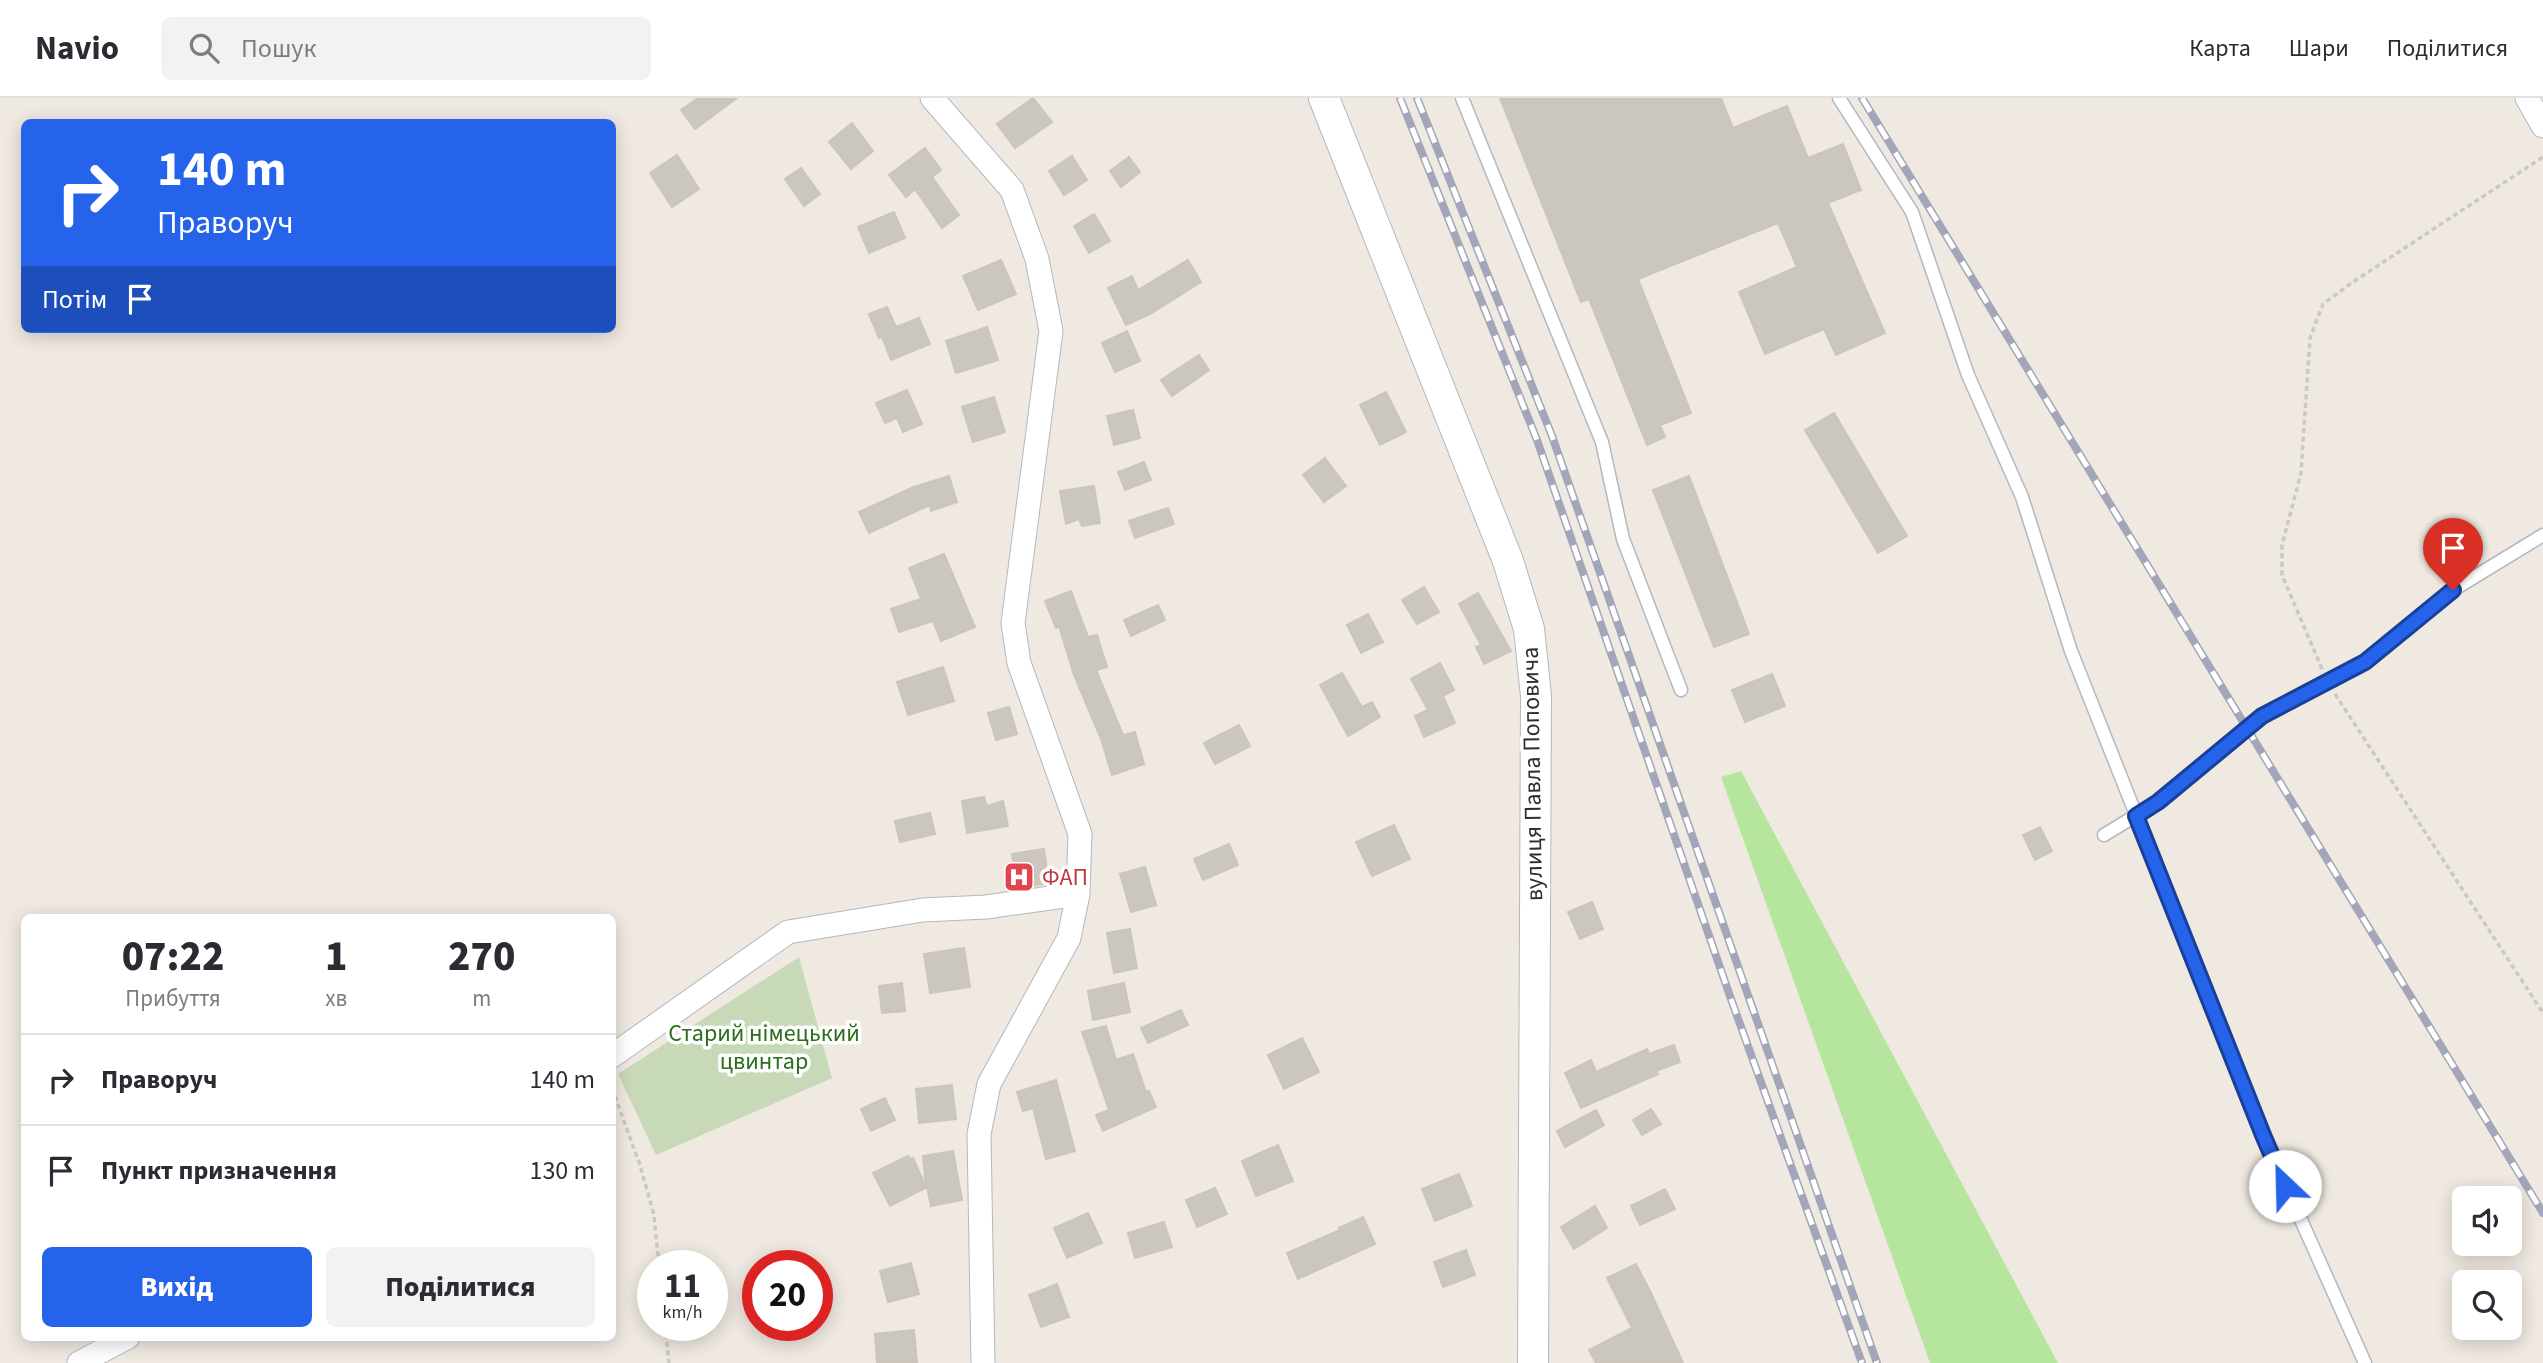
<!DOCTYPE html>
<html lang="uk">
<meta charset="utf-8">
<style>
:root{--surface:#fff;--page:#f2f2f3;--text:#2b2b33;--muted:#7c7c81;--line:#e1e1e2;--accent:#2563eb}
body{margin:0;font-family:"Source Sans 3",sans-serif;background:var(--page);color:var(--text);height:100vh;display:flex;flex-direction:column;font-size:26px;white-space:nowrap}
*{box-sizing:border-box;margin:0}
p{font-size:23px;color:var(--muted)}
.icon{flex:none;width:38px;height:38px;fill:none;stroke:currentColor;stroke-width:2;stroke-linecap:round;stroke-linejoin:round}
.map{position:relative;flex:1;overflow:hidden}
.panel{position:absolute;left:21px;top:816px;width:595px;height:427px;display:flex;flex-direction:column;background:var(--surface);border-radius:10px;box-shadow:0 4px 18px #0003}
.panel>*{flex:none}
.top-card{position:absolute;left:21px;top:21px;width:595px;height:214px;border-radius:10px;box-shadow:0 4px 18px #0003;background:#2563eb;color:#fff;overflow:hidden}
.tools{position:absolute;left:2452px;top:1088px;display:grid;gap:14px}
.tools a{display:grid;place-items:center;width:70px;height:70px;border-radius:10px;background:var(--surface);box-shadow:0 4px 18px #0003;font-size:35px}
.speed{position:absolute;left:637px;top:1152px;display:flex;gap:14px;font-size:35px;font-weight:700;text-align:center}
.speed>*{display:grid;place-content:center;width:91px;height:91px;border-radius:50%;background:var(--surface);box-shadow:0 4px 18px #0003;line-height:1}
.speed small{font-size:18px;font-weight:400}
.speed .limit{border:10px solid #d22;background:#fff;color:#111}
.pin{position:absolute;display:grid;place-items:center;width:60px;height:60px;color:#fff;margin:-72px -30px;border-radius:50% 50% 50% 0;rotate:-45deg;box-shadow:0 0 7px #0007}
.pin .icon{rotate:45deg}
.me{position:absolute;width:77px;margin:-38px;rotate:336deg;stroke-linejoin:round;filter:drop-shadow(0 0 5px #0008)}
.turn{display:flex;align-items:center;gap:24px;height:147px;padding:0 21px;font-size:32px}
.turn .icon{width:91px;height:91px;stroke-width:2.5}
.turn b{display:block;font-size:49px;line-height:60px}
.then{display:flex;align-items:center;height:66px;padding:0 21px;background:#0003;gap:14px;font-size:26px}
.eta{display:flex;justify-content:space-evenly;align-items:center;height:119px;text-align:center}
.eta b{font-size:42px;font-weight:800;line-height:49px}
.primary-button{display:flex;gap:14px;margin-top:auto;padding:14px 21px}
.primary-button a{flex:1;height:80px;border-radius:10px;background:var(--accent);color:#fff;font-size:28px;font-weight:800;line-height:80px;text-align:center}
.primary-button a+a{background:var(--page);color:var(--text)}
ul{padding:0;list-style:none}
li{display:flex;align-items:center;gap:21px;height:91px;padding:0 21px;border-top:2px solid var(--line)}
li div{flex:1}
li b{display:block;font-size:26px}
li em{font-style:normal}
header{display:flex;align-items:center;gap:42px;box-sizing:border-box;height:98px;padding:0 35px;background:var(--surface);border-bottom:2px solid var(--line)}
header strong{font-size:33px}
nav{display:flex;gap:38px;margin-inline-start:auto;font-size:24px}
.search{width:490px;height:63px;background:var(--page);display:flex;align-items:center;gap:18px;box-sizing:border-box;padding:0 24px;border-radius:10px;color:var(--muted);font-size:26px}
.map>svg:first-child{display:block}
</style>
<header>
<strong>Navio</strong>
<div class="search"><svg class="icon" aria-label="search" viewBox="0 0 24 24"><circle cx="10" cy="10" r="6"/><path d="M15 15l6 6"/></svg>Пошук</div>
<nav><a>Карта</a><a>Шари</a><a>Поділитися</a></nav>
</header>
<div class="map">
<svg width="2543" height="1265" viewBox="0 0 2543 1265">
<rect width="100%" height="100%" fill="#efe9e1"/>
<path fill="#b6e59e" d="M1741,673L2058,1265H1930L1721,679Z"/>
<path fill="#c8d9b8" d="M799,859L832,980L656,1057L618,976Z"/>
<path fill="#cbc7bf" stroke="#cbc5ba" stroke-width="2" d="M698,0H737L695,31L681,12Z
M1033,0L1052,24L1015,50L997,26Z
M1500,0H1721L1733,30L1787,8L1808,60L1843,46L1861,92L1828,105L1885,235L1836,257L1824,231L1765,256L1739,194L1797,169L1778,125L1638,181L1691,315L1660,327L1665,339L1647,347L1589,201L1581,204Z
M852,25L873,53L851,71L829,44Z
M925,50L941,72L932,79L959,117L942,130L915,91L906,99L889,77Z
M677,57L699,91L672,109L650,75Z
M1072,58L1087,82L1064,97L1049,73Z
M1129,59L1140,74L1121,89L1110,73Z
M801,70L820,96L804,108L785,81Z
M894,114L905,140L869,155L858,129Z
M1094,116L1110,143L1089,155L1074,128Z
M1001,162L1016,196L978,212L963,178Z
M1188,162L1201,184L1150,216L1126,227L1108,190L1132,178L1138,192Z
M887,209L896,229L919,220L930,246L891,262L882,239L879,240L869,216Z
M987,229L998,262L956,275L946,243Z
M1127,233L1140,263L1115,274L1102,245Z
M1199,257L1209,272L1172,298L1161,282Z
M907,292L922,326L903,334L897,320L885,325L876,305Z
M1386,294L1406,334L1380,347L1360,307Z
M994,299L1005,334L973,344L962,309Z
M1133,312L1140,340L1114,347L1107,318Z
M1834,315L1907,438L1878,455L1805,332Z
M1325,360L1346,388L1324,404L1303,377Z
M1144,364L1151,382L1125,392L1118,374Z
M949,378L957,404L931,413L930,407L869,435L859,414L914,389Z
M1689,378L1749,536L1714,549L1653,392Z
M1094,388L1100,425L1082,428L1079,421L1066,426L1060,393Z
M1168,410L1174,426L1135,440L1129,423Z
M944,456L975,529L941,543L933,523L899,534L891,511L921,501L909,470Z
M1424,489L1439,514L1417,526L1402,502Z
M1071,493L1088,539L1097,537L1107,569L1096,572L1123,637L1135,634L1144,666L1112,677L1101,641L1074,577L1059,528L1056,530L1045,503Z
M1478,495L1511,553L1484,566L1476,549L1481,547L1459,506Z
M1158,507L1165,522L1131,538L1124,522Z
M1368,516L1383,544L1361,555L1347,527Z
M1440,565L1454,592L1443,598L1455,625L1424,639L1415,618L1428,612L1411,581Z
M943,569L954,603L908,617L897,584Z
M1342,575L1362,609L1372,604L1380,619L1348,638L1320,587Z
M1772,576L1785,608L1745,624L1732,592Z
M1009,609L1017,636L996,642L988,615Z
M1239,627L1250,648L1215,666L1204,645Z
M984,699L987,708L1003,703L1008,728L967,735L962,703Z
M930,715L935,736L900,744L895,723Z
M1394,727L1410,761L1372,778L1356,744Z
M2040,729L2052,753L2035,762L2023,737Z
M1229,746L1238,767L1203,782L1194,761Z
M1044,751L1049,785L1018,790L1012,756Z
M1145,769L1156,807L1131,814L1120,776Z
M1592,804L1603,831L1580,841L1568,814Z
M1130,831L1137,870L1114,875L1107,835Z
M964,850L970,889L930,895L924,856Z
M902,885L905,913L882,915L879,888Z
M1124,885L1130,914L1093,922L1088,893Z
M1181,912L1188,927L1148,945L1141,930Z
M1106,928L1116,962L1133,956L1146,994L1149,993L1156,1009L1103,1033L1096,1017L1109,1012L1082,934Z
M1302,940L1319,974L1284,991L1268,957Z
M1674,947L1680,964L1656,973L1658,976L1581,1010L1565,975L1591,962L1596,974L1647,951L1649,956Z
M1056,982L1075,1053L1046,1061L1033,1010L1023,1013L1017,994Z
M952,987L956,1021L919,1025L916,991Z
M885,1000L895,1022L871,1033L861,1011Z
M1651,1011L1661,1026L1642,1037L1633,1022Z
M1596,1012L1604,1027L1565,1049L1557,1033Z
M1278,1047L1293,1083L1256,1098L1242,1063Z
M953,1053L962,1102L931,1108L927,1089L890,1108L873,1075L908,1058L909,1061L913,1060L926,1089L923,1058Z
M1459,1076L1472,1108L1435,1123L1422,1091Z
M1215,1090L1227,1116L1197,1129L1186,1102Z
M1665,1091L1675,1111L1640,1127L1631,1108Z
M1595,1108L1607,1130L1574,1151L1561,1129Z
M1088,1115L1102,1145L1067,1160L1054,1130Z
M1363,1119L1375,1146L1298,1181L1287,1155L1340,1132L1339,1130Z
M1164,1124L1172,1149L1135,1160L1128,1135Z
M1466,1152L1475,1177L1443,1189L1434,1164Z
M911,1165L919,1196L888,1204L880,1173Z
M1636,1166L1650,1193L1683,1265H1596L1589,1252L1632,1230L1607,1180Z
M1057,1186L1069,1219L1041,1229L1029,1197Z
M914,1232L917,1265H877L875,1236Z"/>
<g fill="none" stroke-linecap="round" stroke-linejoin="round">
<g stroke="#b4b7c1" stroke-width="15">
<path id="service" d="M1462,0L1602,344L1623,441L1681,592
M1839,0L1912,114L1968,277L2022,399L2071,553L2263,1037L2365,1265
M2104,737L2158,704L2262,618L2365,564L2453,492L2543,437"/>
</g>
<g stroke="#b4b7c1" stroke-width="25">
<path id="minor" d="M932,0L1012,92L1037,161L1051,233L1013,525L1019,565L1080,736L1078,796L1069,840L989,986L979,1036L983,1265
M2527,0L2543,28
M612,958L788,834L923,812L986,809L1078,796
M79,1265L128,1239"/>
</g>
<g stroke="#b4b7c1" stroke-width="32">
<path id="tertiary" d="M1324,0L1508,463L1529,531L1536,598L1533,1265"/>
</g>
<path stroke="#c9c9c9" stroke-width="3.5" stroke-dasharray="5 3.5" stroke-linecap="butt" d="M2322,571L2282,477V447L2301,375L2310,240L2323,206L2353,184L2543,59
M2335,596L2543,915
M612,990L640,1067L654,1117L659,1167
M665,1227L669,1265"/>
<use href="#service" stroke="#fff" stroke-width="12"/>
<use href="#minor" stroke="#fff" stroke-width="23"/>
<use href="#tertiary" stroke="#fff" stroke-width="30"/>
<g stroke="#a3a6b8" stroke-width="8">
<path id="rail" d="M1400,0L1537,342L1731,901L1862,1265
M1417,0L1552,338L1877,1265
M1862,0L2543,1115"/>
</g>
<use href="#rail" stroke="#fff" stroke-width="5" stroke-dasharray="16" stroke-linecap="butt"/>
</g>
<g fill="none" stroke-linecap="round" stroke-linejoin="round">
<g stroke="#184099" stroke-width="18">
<path id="route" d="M2285,1088L2263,1037L2136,718L2158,704L2262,618L2365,564L2453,492"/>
</g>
<use href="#route" stroke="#2563eb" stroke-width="12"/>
</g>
<defs>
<g id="hospital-square" transform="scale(1.575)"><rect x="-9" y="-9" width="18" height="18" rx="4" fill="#e0444e" stroke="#fff"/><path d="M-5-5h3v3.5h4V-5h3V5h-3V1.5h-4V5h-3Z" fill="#fff"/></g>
</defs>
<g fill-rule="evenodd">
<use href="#hospital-square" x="1019" y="779"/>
</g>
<g text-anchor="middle" stroke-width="7" stroke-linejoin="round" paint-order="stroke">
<g font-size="24" fill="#2e2e2e" stroke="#fff">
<text transform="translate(1532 676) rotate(-91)" y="8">вулиця Павла Поповича</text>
</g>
<g font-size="24" fill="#be3a42" stroke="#fff" text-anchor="start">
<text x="1042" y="787">ФАП</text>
</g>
<g font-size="24" fill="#2c6e1b" stroke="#fff">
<text x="764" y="943">Старий німецький<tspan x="764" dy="28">цвинтар</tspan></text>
</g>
</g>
</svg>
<div class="tools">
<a><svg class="icon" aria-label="sound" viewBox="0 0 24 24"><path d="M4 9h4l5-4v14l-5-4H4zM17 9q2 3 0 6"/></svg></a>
<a><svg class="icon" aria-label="search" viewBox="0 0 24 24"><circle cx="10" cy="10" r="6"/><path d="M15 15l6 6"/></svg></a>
</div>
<div class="speed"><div>11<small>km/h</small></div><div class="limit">20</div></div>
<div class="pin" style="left:2453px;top:492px;background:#d93025"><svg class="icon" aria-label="arrive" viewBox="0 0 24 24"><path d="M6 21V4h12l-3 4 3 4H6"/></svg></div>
<svg class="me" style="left:2285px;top:1088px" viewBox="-20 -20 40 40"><circle r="19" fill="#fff"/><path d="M0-13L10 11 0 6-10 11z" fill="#2563eb"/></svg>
<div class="top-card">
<div class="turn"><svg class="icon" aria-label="right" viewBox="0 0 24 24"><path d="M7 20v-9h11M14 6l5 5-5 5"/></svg><div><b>140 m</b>Праворуч</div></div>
<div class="then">Потім<svg class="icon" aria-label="arrive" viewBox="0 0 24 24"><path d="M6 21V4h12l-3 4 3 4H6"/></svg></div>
</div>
<section class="panel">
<div class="eta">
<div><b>07:22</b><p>Прибуття</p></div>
<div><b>1</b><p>хв</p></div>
<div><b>270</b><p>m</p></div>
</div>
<ul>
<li><svg class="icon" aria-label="right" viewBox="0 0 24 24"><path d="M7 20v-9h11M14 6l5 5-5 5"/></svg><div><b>Праворуч</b></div><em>140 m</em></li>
<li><svg class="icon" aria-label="arrive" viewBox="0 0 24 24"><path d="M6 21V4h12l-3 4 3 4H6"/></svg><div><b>Пункт призначення</b></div><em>130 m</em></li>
</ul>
<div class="primary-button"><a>Вихід</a><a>Поділитися</a></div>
</section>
</div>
